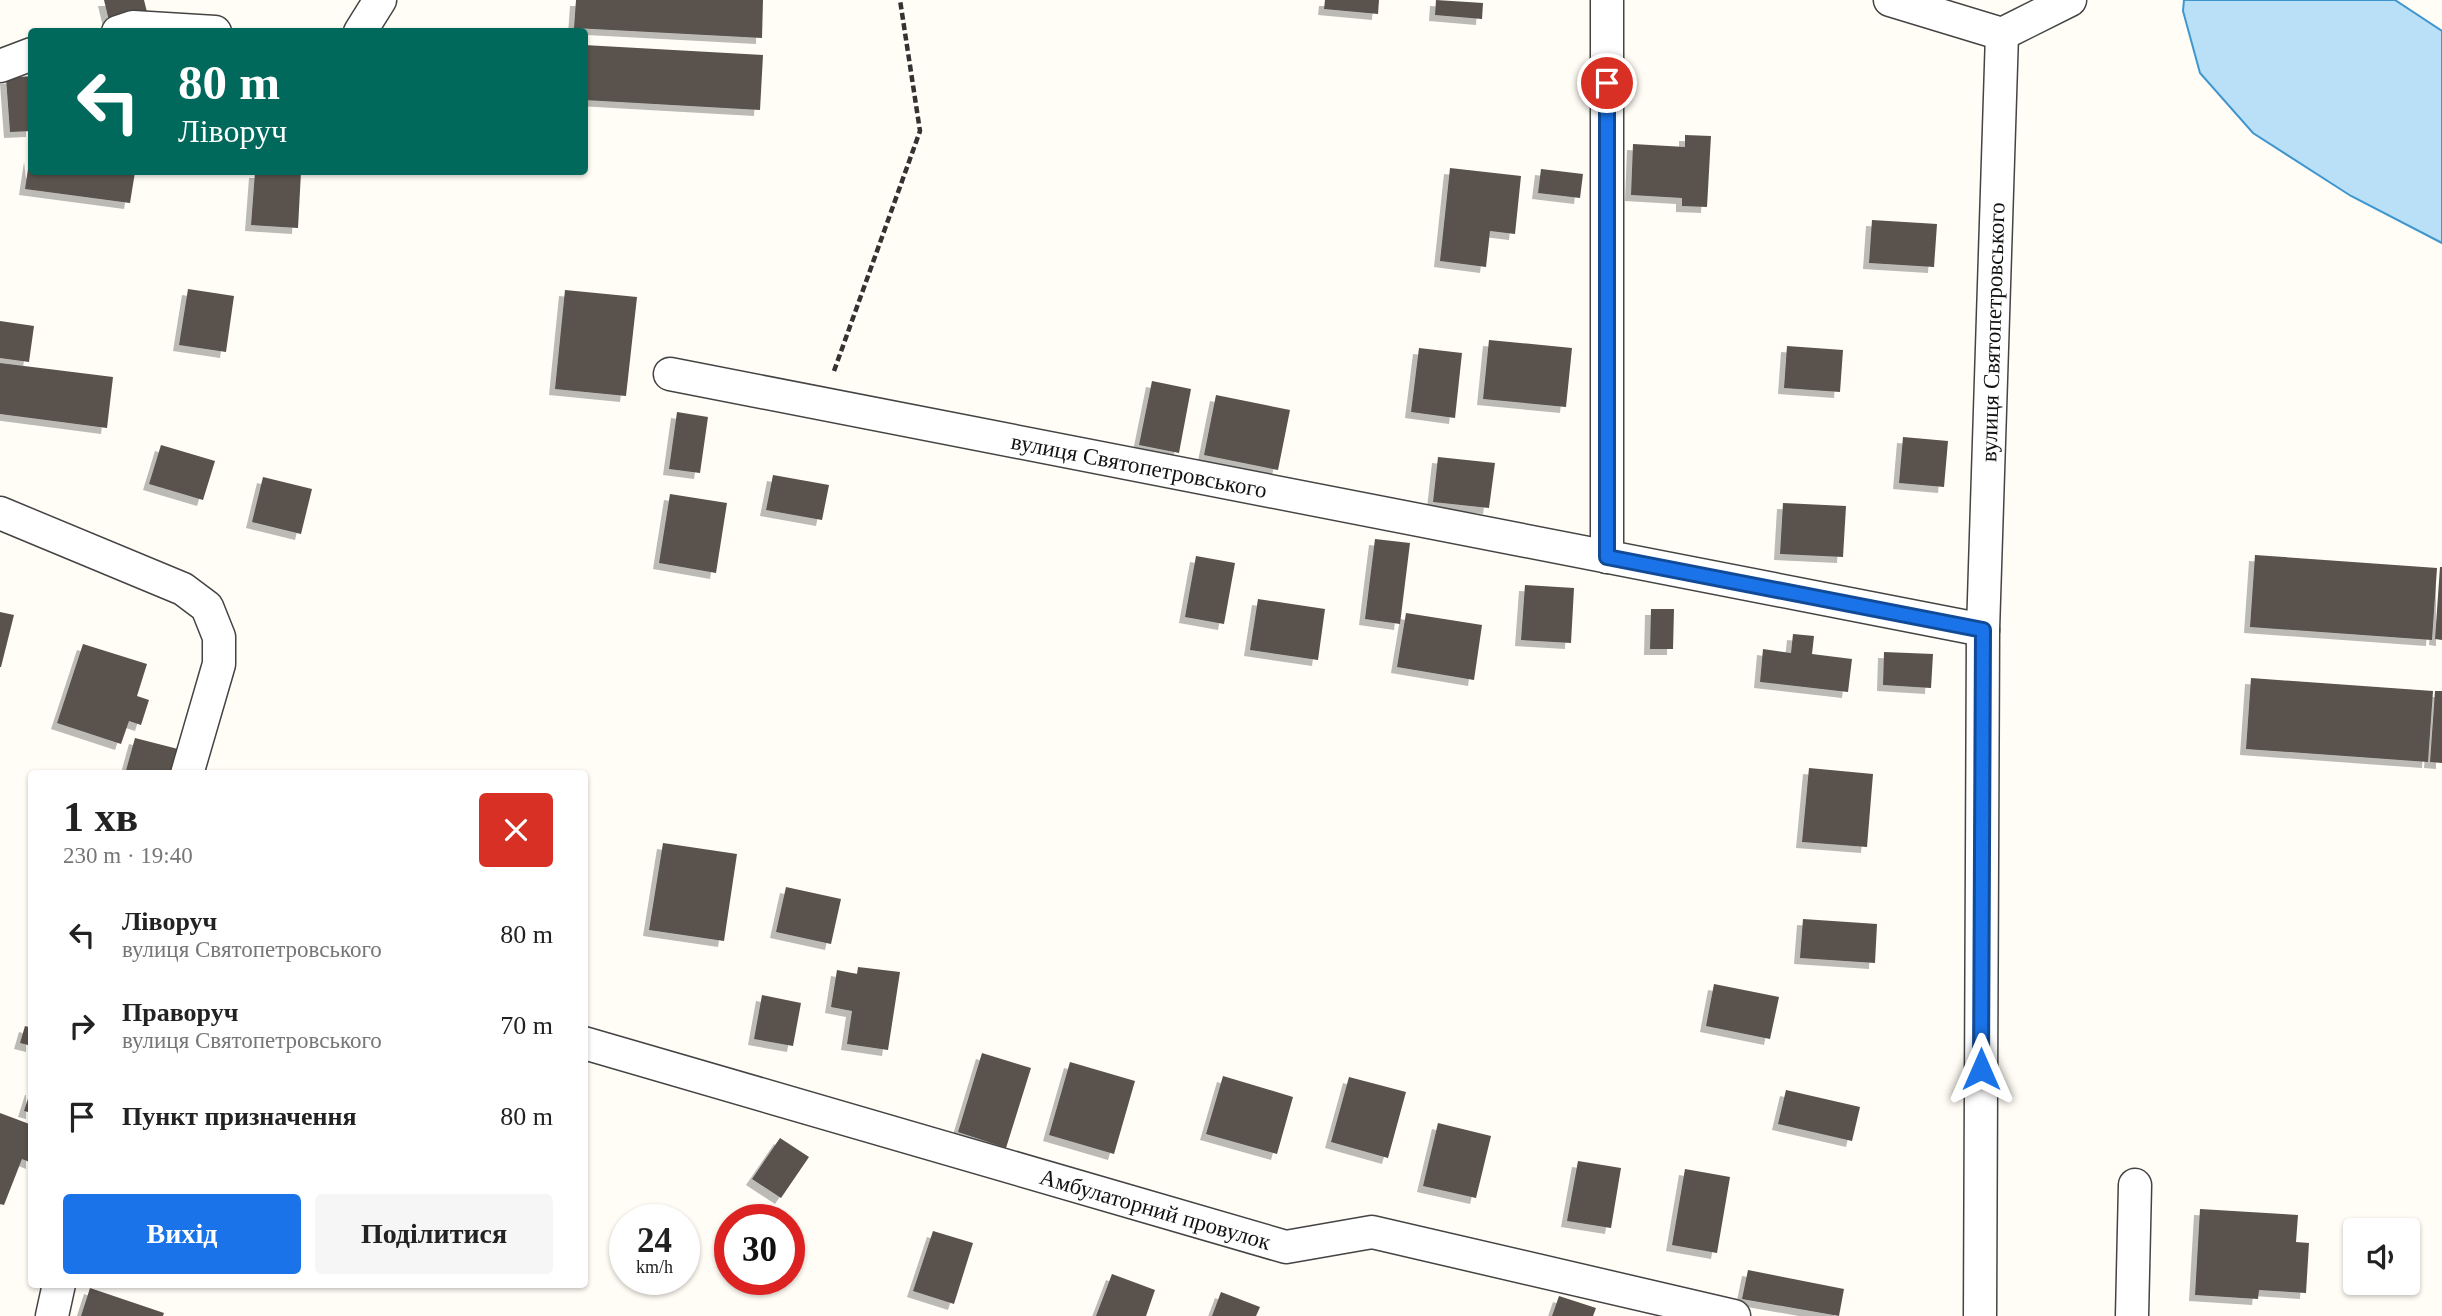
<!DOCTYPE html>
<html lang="uk">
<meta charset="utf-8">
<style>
:root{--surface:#fff;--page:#f6f6f6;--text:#222;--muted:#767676;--accent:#1a73e8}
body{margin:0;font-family:"Times New Roman",serif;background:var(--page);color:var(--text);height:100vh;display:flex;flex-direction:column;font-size:26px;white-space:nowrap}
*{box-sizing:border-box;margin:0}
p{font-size:23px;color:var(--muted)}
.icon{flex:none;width:38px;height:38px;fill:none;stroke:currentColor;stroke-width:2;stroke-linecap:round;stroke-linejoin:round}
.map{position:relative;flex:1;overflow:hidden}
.panel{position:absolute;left:28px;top:770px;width:560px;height:518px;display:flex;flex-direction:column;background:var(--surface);border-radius:7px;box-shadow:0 2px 5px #0004}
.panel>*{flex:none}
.hud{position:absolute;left:28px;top:28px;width:560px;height:147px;border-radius:7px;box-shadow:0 2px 5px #0004;background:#00695c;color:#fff;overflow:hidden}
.fabs{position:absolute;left:2343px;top:1218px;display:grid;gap:14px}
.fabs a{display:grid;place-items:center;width:77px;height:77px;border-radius:7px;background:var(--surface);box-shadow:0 2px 5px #0004;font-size:35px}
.speed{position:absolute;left:609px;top:1204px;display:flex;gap:14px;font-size:35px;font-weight:700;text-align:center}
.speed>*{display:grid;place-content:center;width:91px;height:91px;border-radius:50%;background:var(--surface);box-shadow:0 2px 5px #0004;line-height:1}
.speed small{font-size:18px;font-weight:400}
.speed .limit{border:10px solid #d22;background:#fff;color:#111}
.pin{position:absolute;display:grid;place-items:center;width:60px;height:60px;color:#fff;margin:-30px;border:4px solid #fff;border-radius:50%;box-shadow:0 2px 7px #0007}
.me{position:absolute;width:77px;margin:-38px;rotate:0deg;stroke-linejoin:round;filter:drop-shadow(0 0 5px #0008)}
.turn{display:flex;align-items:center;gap:24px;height:147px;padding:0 35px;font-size:32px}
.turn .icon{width:91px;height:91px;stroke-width:2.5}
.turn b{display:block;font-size:49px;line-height:60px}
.round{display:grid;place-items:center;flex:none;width:74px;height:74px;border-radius:7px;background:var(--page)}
.head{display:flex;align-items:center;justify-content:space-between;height:119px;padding:0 35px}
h1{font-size:42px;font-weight:800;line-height:52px}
.cta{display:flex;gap:14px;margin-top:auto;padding:14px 35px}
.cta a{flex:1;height:80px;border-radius:7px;background:var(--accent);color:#fff;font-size:28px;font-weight:800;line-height:80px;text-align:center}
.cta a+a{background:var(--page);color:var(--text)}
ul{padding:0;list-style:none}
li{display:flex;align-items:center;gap:21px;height:91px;padding:0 35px}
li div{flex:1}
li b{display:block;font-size:26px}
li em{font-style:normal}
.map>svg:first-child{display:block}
</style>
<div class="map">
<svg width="2442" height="1316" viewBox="0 0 2442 1316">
<defs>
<filter id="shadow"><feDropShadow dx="-6" dy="6" stdDeviation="0" flood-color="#0004"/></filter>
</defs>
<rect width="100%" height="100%" fill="#fffdf5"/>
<path fill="#b9e0f7" stroke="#3f96cf" stroke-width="2" d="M2184,0H2395L2442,31V243L2351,196L2253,133L2200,73L2183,11Z"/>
<path fill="#5a524d" filter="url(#shadow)" d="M104,0H144L148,16L110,25Z
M576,0H763L762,38L574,28Z
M1325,0H1379L1378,14L1324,9Z
M1436,0L1483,3L1482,19L1435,15Z
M584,45L763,55L760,110L584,100Z
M32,76V131L10,132L6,78Z
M1685,135L1711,136L1707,207L1682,206V198L1631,195L1633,144L1685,147Z
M30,156L32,172H135L130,203L25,189Z
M1450,168L1521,176L1515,234L1490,231L1486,267L1440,261Z
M1541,169L1583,174L1580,198L1538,193Z
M255,172H301L298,228L251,225Z
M1872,220L1937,224L1934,267L1869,263Z
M188,289L234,296L226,352L179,345Z
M565,290L637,297L626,396L555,389Z
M0,321L34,326L29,362L0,358Z
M1489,340L1572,348L1566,407L1483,399Z
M1787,346L1843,350L1840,392L1784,388Z
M1419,348L1462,353L1455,418L1411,412Z
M0,363L113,377L107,428L0,414Z
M1152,381L1191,389L1179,453L1139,445Z
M1216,395L1290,410L1278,470L1204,455Z
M677,412L708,417L700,473L669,469Z
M1903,437L1948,441L1944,487L1899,483Z
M161,445L215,461L203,500L149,484Z
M1438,457L1495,463L1489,508L1433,502Z
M773,475L829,485L822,520L766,510Z
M263,477L312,489L301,534L252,522Z
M670,494L727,503L716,573L659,563Z
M1783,503L1846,506L1843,557L1780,554Z
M1375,539L1410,543L1400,624L1365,619Z
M2255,555L2437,568L2432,640L2250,627Z
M1196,556L1235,563L1224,624L1185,617Z
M2440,567H2442V640L2435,639Z
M1525,585L1574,588L1571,643L1521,640Z
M1258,599L1325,609L1318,660L1250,650Z
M1651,609H1674L1673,649H1650Z
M0,612L14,615L1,667H0Z
M1406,613L1482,625L1474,680L1397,667Z
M1793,634L1814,636L1812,654L1852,659L1848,692L1760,682L1763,649L1791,653Z
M83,644L147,664L137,696L149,700L141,725L129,721L121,744L57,723Z
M1884,652L1933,654L1931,688L1883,685Z
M2251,678L2433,691L2428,762L2246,749Z
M2435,691H2442V763L2430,762Z
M135,738L178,749L171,774H125Z
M1809,768L1873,774L1867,847L1802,842Z
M663,843L737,854L724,941L649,930Z
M786,887L841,899L831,944L776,932Z
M1803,919L1877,924L1875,963L1800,958Z
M858,967L900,972L888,1050L847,1044L852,1011L831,1007L837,970L857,974Z
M1714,984L1779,997L1770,1039L1706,1026Z
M762,995L801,1003L793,1046L754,1039Z
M25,1026L32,1028V1046L20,1043Z
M982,1053L1031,1068L1006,1148L958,1132Z
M1070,1062L1135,1081L1114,1154L1049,1135Z
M1223,1076L1293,1097L1277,1154L1206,1134Z
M1349,1077L1406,1092L1388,1158L1331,1142Z
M31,1089H32V1113L24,1111Z
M1786,1090L1860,1107L1852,1141L1778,1124Z
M0,1113L32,1125V1163L22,1159L4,1205L0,1204Z
M1438,1123L1491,1136L1476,1198L1423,1186Z
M780,1138L809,1157L781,1198L752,1179Z
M1578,1161L1621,1168L1611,1228L1567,1221Z
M1685,1169L1730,1177L1717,1253L1672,1245Z
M2200,1209L2298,1215L2296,1242L2309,1243L2306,1293L2259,1290L2258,1299L2195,1295Z
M933,1231L973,1243L954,1304L913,1291Z
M1748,1270L1844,1289L1839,1316L1742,1299Z
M1112,1274L1155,1290L1146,1316H1096Z
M90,1288L164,1313L163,1316H81Z
M1221,1292L1260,1307L1256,1316H1212Z
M1559,1296L1596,1308L1593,1316H1552Z"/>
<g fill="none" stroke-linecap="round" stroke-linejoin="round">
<g stroke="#444" stroke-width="35">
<g id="minor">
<path d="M1890,0L2002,34L2070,0"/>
<path d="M118,32L133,27L215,32"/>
<path d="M360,32L380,0"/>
<path d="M0,66L32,54"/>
<path id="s1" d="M670,374L1983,630"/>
<path d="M0,513L183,589L207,607L219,637V664L187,774"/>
<path d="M1607,557V0"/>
<path id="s2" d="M584,1043L1286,1247L1372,1232L1734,1316"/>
<path d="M52,1316L59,1284"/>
<path id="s3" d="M1980,1316L1983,630L2002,34"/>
<path d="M2132,1316L2135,1185"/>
</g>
</g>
<path stroke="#333" stroke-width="4.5" stroke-dasharray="7 3.5" stroke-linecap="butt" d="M834,371L920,131L900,0"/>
<use href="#minor" stroke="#fff" stroke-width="32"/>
</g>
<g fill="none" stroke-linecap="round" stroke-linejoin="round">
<g stroke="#114b97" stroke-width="18">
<path id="route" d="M1607,83V557L1983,630L1981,1069"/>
</g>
<use href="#route" stroke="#1a73e8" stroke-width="12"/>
</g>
<g text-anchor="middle" stroke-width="7" stroke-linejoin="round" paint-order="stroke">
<g font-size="23" fill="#111" stroke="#fff">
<text dy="8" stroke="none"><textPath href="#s3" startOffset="984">вулиця Святопетровського</textPath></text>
<text dy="8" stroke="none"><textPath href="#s1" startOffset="478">вулиця Святопетровського</textPath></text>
<text dy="8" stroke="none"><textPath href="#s2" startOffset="595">Амбулаторний провулок</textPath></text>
</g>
</g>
</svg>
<div class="fabs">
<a><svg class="icon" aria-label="sound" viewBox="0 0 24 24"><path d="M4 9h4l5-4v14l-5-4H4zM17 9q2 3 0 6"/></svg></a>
</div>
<div class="speed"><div>24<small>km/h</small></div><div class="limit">30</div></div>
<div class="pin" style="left:1607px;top:83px;background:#d93025"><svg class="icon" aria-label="arrive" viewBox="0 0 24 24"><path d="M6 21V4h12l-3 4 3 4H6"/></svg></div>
<svg class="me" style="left:1981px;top:1069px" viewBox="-20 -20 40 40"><path d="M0-17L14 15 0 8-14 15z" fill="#1a73e8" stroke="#fff" stroke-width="4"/></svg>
<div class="hud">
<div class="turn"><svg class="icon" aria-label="left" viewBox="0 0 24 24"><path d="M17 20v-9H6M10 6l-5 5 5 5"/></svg><div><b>80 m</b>Ліворуч</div></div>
</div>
<section class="panel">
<div class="head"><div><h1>1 хв</h1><p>230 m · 19:40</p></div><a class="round" style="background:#d93025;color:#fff"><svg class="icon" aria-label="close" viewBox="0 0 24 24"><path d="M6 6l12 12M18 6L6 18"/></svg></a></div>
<ul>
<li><svg class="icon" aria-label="left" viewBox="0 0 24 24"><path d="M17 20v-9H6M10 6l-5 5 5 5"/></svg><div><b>Ліворуч</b><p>вулиця Святопетровського</p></div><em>80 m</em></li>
<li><svg class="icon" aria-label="right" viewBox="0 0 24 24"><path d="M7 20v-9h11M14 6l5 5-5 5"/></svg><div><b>Праворуч</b><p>вулиця Святопетровського</p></div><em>70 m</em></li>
<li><svg class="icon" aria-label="arrive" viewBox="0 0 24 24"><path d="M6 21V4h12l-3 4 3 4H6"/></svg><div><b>Пункт призначення</b></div><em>80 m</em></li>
</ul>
<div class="cta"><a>Вихід</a><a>Поділитися</a></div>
</section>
</div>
